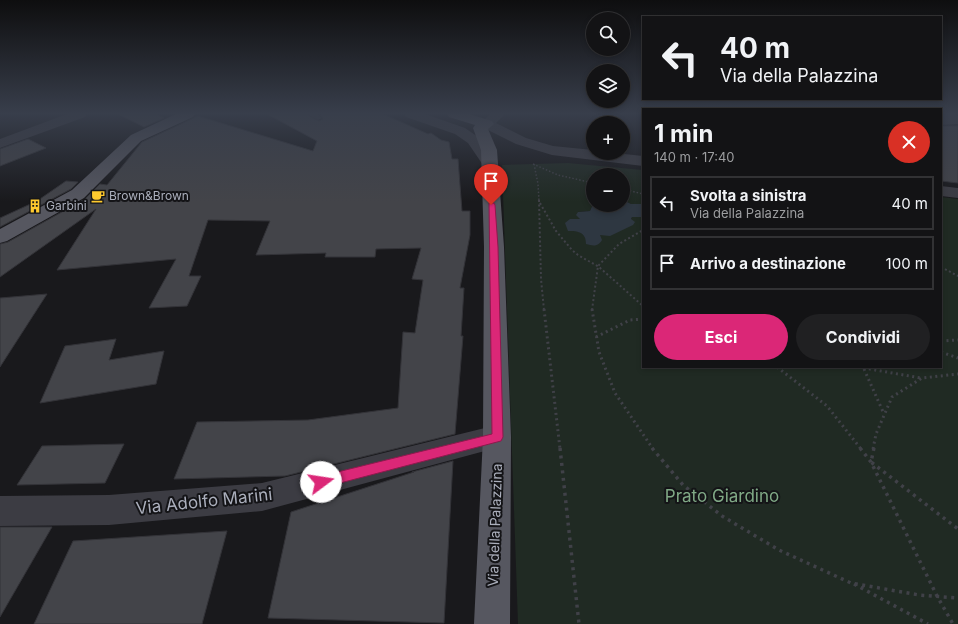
<!DOCTYPE html>
<html lang="it">
<meta charset="utf-8">
<style>
:root{--surface:#131315;--page:#202022;--text:#f1f3f6;--muted:#9d9ea0;--line:#323234;--accent:#db2777}
body{margin:0;font-family:Inter,sans-serif;background:var(--page);color:var(--text);height:100vh;display:flex;flex-direction:column;font-size:15px;white-space:nowrap}
*{box-sizing:border-box;margin:0}
p{font-size:13px;color:var(--muted)}
.icon{flex:none;width:22px;height:22px;fill:none;stroke:currentColor;stroke-width:2;stroke-linecap:round;stroke-linejoin:round}
.map{position:relative;flex:1;overflow:hidden}
.details{position:absolute;left:642px;top:108px;width:300px;height:260px;display:flex;flex-direction:column;background:var(--surface);border-radius:0px;box-shadow:0 2px 6px #0003,0 0 0 1px var(--line)}
.details>*{flex:none}
.guide{position:absolute;left:642px;top:16px;width:300px;height:84px;border-radius:0px;box-shadow:0 2px 6px #0003,0 0 0 1px var(--line);background:#131315;color:var(--text);overflow:hidden}
.fabs{position:absolute;left:586px;top:12px;display:grid;gap:8px}
.fabs a{display:grid;place-items:center;width:44px;height:44px;border-radius:50%;background:var(--surface);box-shadow:0 2px 6px #0003,0 0 0 1px var(--line);font-size:20px}
.pin{position:absolute;display:grid;place-items:center;width:34px;height:34px;color:#fff;margin:-41px -17px;border-radius:50% 50% 50% 0;rotate:-45deg;box-shadow:0 0 4px #0007}
.pin .icon{rotate:45deg}
.me{position:absolute;width:44px;margin:-22px;rotate:76deg;stroke-linejoin:round;filter:drop-shadow(0 0 3px #0008)}
.turn{display:flex;align-items:center;gap:14px;height:84px;padding:0 12px;font-size:18px}
.turn .icon{width:52px;height:52px;stroke-width:2.5}
.turn b{display:block;font-size:28px;line-height:34px}
.round{display:grid;place-items:center;flex:none;width:42px;height:42px;border-radius:21px;background:var(--page)}
.overview{display:flex;align-items:center;justify-content:space-between;height:68px;padding:0 12px}
h1{font-size:24px;font-weight:700;line-height:30px}
.action{display:flex;gap:8px;margin-top:auto;padding:8px 12px}
.action a{flex:1;height:46px;border-radius:24px;background:var(--accent);color:#fff;font-size:16px;font-weight:700;line-height:46px;text-align:center}
.action a+a{background:var(--page);color:var(--text)}
ul{padding:0;list-style:none}
li{display:flex;align-items:center;gap:12px;height:54px;margin:0 8px 6px;padding:0 4px;border:2px solid var(--line);border-radius:0px}
li div{flex:1}
li b{display:block;font-size:15px}
li em{font-style:normal}
.map>svg:first-child{display:block}
</style>
<div class="map">
<svg width="958" height="624" viewBox="0 0 958 624">
<rect width="100%" height="100%" fill="#19191c"/>
<path fill="#202a23" d="M568,163L643,170V206L641,204H631L627,202L626,195L623,193V175H593V204L590,211L578,212L580,219L577,231L583,234L586,239L600,235L631,219L632,217H643V367H941V197L958,199V624H518L502,165Z"/>
<path fill="#2e3741" d="M623,193L628,197L627,202L631,204H641L643,206V217H632L631,219L635,222L633,225L610,236L600,235L602,240C598,247 593,246 586,244C586,232 578,231 568,231L565,223L570,219H580L576,215L578,212L590,211L593,204L623,205Z"/>
<path fill="#434449" stroke="#333338" d="M118,114H156L164,118L144,127Z
M267,114H306L319,121L323,119L320,114H383L428,134L431,133L441,140L449,142L452,159H458L462,211H470V235L460,288H464L461,336H463L455,434L285,476L174,479L197,422L308,420L398,408L403,332L415,333L423,280L412,279L421,248L376,249L375,257H325L326,253L256,255L270,221L208,220L189,276H201L187,306L149,308L176,259L57,270L96,209L0,277V244L8,242L85,199L100,184L107,185L142,142L198,116L313,151L317,141Z
M941,126H958V183L941,181Z
M28,139L46,148L0,166V149Z
M66,181L78,182L71,189L0,227V218L37,201Z
M47,294L0,367V298Z
M116,339L109,360L164,351L156,384L40,403L65,346Z
M124,444L105,483L17,485L42,446Z
M453,461L444,623L268,618L291,512L414,472H412Z
M0,527H52L0,617Z
M227,531L202,624H34L73,541Z"/>
<g fill="none" stroke-linecap="round" stroke-linejoin="round">
<path stroke="#404148" stroke-width="1.5" stroke-dasharray="1.5 2" stroke-linecap="butt" d="M533,164L558,175L593,183
M534,164L538,184L539,201
M623,189L643,194"/>
<path stroke="#404148" stroke-width="2" stroke-dasharray="2 2.5" stroke-linecap="butt" d="M539,200L541,279L544,310
M540,203L556,231L572,250L578,255L599,267L643,306
M941,267L958,276
M592,310L598,266L619,244L643,230"/>
<path stroke="#404148" stroke-width="3" stroke-dasharray="2 3.5" stroke-linecap="butt" d="M544,309L560,449
M592,309L599,352L615,393L653,449
M596,337L630,320L643,319
M941,341L958,340
M941,352L958,358
M777,367L827,406L861,449
M858,367L921,378
M864,369L884,414
M873,449L876,434L892,397L922,378L958,374"/>
<path stroke="#404148" stroke-width="3.5" stroke-dasharray="3 4.5" stroke-linecap="butt" d="M560,448L579,624
M652,448L683,485L722,516L779,550L851,583L919,595L958,598
M860,448L871,462L937,596L953,624
M874,448L871,462L958,529
M854,584L928,624"/>
<path fill="#3c3c43" fill-rule="evenodd" d="M307,114H317L322,118L318,120Z"/>
<path fill="#3c3c43" fill-rule="evenodd" d="M67,114H87L85,117L0,148V139Z
M404,114H425L465,128L478,137L497,162L495,165L489,167L483,165L468,143L455,134L406,117Z
M490,114H505L496,123L526,138L553,146L593,150V153H615L643,156V166L552,155L516,144L482,127L480,124Z
M941,114H956L958,116V124L941,125V117H943Z
M941,186L958,188V198L941,196Z
M497,425L507,429L511,437L507,445L262,511L109,525L0,526V496L109,495L262,483Z"/>
<path fill="#565760" fill-rule="evenodd" d="M176,114H195L193,117L141,141L84,198L7,241L0,243V229L72,190L131,135Z
M447,114H469L492,121L494,124L488,129L497,150L504,247L511,437L510,624H474L483,437L484,247L481,150L473,128L475,125L449,117Z"/>
</g>
<linearGradient id="sky" x2="0" y2="1"><stop stop-color="#0e0e0f"/><stop offset="0.56" stop-color="#383e4b"/><stop offset="1" stop-color="#383e4b" stop-opacity="0"/></linearGradient>
<rect width="958" height="202" fill="url(#sky)"/>
<path fill="#db2777" stroke="#8e194d" d="M489,203H494L495,205L498,247L503,437L501,441L321,488L317,486L315,482L317,478L321,476L492,434Z"/>
<defs>
<g id="cafe-bare" transform="scale(1.08)"><path d="M-5.5-4.5H6V0H3Q3 3.5 0 3.5H-2.5Q-5.5 3.5-5.5 0ZM3-3.2v2h1.7v-2ZM-6 4.5H4V6H-6Z" fill="#ffca2e" stroke="#141417" stroke-width="2.5" paint-order="stroke"/></g>
<g id="building-bare" transform="scale(1.08)"><path d="M-4-6H4V6H1V3H-1V6H-4ZM-2.5-4.3h1.7v1.8h-1.7ZM.8-4.3h1.7v1.8H.8ZM-2.5-1h1.7V.8h-1.7ZM.8-1h1.7V.8H.8Z" fill="#ffca2e" stroke="#141417" stroke-width="2.5" paint-order="stroke"/></g>
</defs>
<g fill-rule="evenodd">
<use href="#cafe-bare" x="98" y="196"/>
<use href="#building-bare" x="35" y="206"/>
</g>
<g text-anchor="middle" stroke-width="4" stroke-linejoin="round" paint-order="stroke">
<g font-size="12" fill="#abafbc" stroke="#141417" text-anchor="start">
<text x="109" y="200">Brown&amp;Brown</text>
<text x="46" y="210">Garbini</text>
</g>
<g font-size="14" fill="#abafbc" stroke="#141417">
<text transform="translate(495 525) rotate(-88)" y="5">Via della Palazzina</text>
</g>
<g font-size="17" fill="#80a986" stroke="#141417">
<text x="722" y="502">Prato Giardino</text>
</g>
<g font-size="17" fill="#abafbc" stroke="#141417">
<text transform="translate(204 501) rotate(-6)" y="6">Via Adolfo Marini</text>
</g>
</g>
</svg>
<div class="fabs">
<a><svg class="icon" aria-label="search" viewBox="0 0 24 24"><circle cx="10" cy="10" r="6"/><path d="M15 15l6 6"/></svg></a>
<a><svg class="icon" aria-label="layers" viewBox="0 0 24 24"><path d="M12 4l9 5-9 5-9-5zM3 14l9 5 9-5"/></svg></a>
<a>+</a>
<a>−</a>
</div>
<div class="pin" style="left:491px;top:205px;background:#d93025"><svg class="icon" aria-label="arrive" viewBox="0 0 24 24"><path d="M6 21V4h12l-3 4 3 4H6"/></svg></div>
<svg class="me" style="left:321px;top:482px" viewBox="-20 -20 40 40"><circle r="19" fill="#fff"/><path d="M0-13L10 11 0 6-10 11z" fill="#db2777"/></svg>
<div class="guide">
<div class="turn"><svg class="icon" aria-label="left" viewBox="0 0 24 24"><path d="M17 20v-9H6M10 6l-5 5 5 5"/></svg><div><b>40 m</b>Via della Palazzina</div></div>
</div>
<section class="details">
<div class="overview"><div><h1>1 min</h1><p>140 m · 17:40</p></div><a class="round" style="background:#d93025;color:#fff"><svg class="icon" aria-label="close" viewBox="0 0 24 24"><path d="M6 6l12 12M18 6L6 18"/></svg></a></div>
<ul>
<li><svg class="icon" aria-label="left" viewBox="0 0 24 24"><path d="M17 20v-9H6M10 6l-5 5 5 5"/></svg><div><b>Svolta a sinistra</b><p>Via della Palazzina</p></div><em>40 m</em></li>
<li><svg class="icon" aria-label="arrive" viewBox="0 0 24 24"><path d="M6 21V4h12l-3 4 3 4H6"/></svg><div><b>Arrivo a destinazione</b></div><em>100 m</em></li>
</ul>
<div class="action"><a>Esci</a><a>Condividi</a></div>
</section>
</div>
